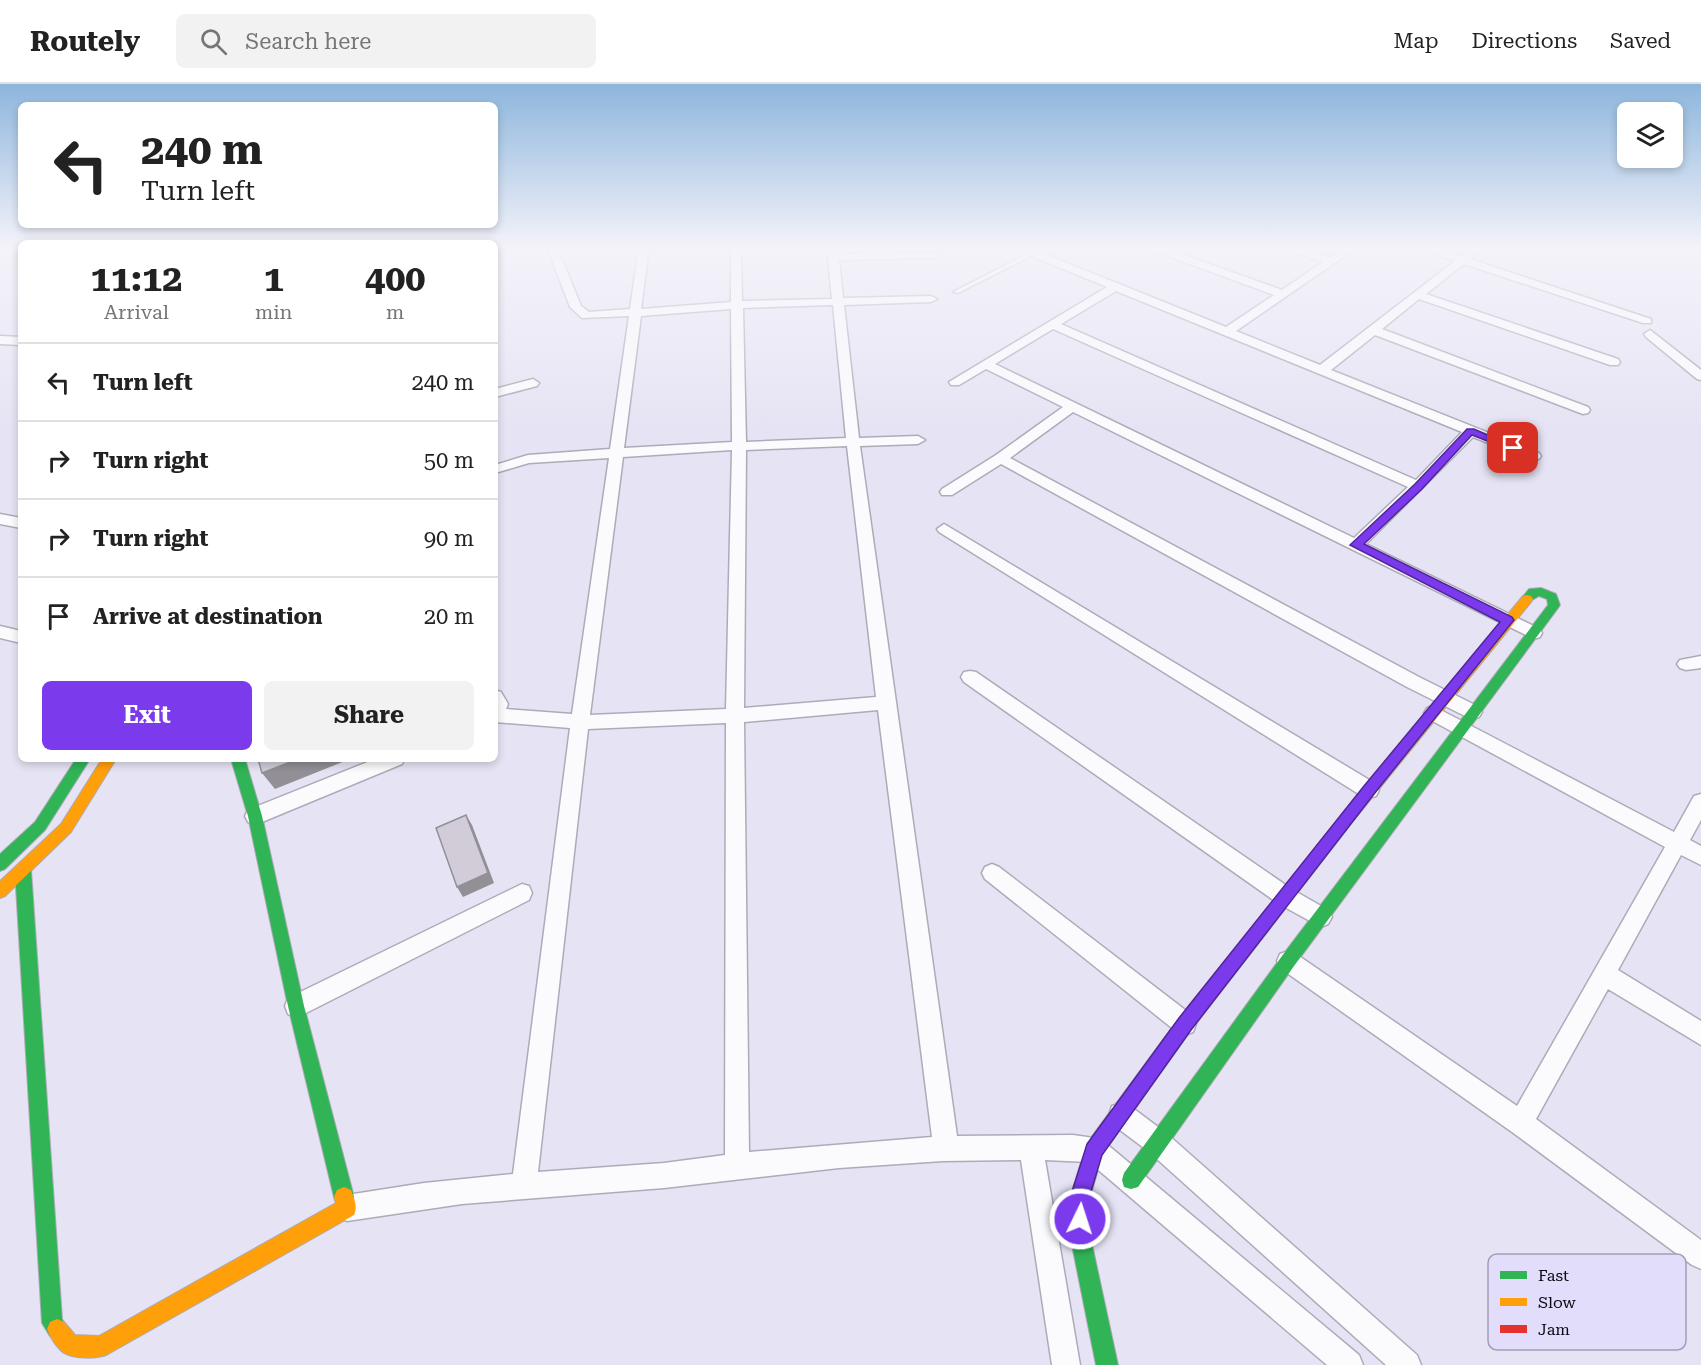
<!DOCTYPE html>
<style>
:root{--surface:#fff;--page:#f2f2f2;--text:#222;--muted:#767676;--line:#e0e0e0;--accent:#7c3aed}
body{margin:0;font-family:"Roboto Serif",serif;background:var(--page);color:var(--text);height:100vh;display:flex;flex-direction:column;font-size:22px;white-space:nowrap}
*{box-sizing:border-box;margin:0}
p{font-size:20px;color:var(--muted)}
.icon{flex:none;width:33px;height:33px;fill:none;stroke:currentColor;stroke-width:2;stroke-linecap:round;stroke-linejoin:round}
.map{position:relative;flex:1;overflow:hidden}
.sheet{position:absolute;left:18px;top:156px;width:480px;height:522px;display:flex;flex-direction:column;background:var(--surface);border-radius:9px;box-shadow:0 3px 9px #0003}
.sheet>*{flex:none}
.hud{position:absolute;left:18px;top:18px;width:480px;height:126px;border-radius:9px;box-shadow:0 3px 9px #0003;background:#fff;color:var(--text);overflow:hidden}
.tools{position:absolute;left:1617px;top:18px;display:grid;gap:12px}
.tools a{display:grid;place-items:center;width:66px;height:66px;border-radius:9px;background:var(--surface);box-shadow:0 3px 9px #0003;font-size:30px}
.pin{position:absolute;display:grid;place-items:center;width:51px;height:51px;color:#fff;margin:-26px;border-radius:12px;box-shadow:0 3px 9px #0006}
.me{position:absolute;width:66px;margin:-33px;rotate:4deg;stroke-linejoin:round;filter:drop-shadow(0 0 4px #0008)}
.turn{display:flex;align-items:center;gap:21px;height:126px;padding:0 24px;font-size:27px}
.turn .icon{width:78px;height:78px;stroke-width:2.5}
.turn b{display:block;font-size:42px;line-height:51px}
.eta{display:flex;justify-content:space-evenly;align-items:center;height:102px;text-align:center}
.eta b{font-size:36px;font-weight:700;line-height:42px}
.primary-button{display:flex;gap:12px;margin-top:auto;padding:12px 24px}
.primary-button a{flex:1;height:69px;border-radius:9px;background:var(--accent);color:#fff;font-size:24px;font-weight:700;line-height:69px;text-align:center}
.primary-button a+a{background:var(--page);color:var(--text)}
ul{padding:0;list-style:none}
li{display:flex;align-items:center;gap:18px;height:78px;padding:0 24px;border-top:2px solid var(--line)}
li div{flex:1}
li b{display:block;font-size:22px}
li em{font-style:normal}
header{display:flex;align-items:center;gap:36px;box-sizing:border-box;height:84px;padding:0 30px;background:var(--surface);border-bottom:2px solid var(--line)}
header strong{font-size:28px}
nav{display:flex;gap:33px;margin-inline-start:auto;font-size:21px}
.search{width:420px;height:54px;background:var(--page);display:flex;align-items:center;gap:15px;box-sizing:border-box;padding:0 21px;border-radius:9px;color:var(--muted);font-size:22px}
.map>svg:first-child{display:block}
</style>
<header>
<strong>Routely</strong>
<div class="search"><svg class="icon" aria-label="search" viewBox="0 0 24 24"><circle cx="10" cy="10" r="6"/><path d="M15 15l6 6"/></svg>Search here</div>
<nav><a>Map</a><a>Directions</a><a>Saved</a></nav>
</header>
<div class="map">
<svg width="1701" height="1281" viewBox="0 0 1701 1281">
<rect width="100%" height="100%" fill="#e6e4f4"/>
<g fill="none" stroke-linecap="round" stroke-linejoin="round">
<g stroke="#adabb8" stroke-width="3">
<path id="lane" d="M1033,167L1036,169L1035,170L958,209L953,208Z"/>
</g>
<g stroke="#adabb8" stroke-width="3">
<path id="street" d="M547,163H557L581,222L589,228L630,225L639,163H649L641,225L731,218V163H741L742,217L832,215L827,163H837L838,170L938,169L939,171L934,174L839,176L843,214L931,212L937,215L931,218L844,221L859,354L918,352L925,356L918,360L860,362L957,1052L1073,1051L1094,1054L1103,1057L1359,1271L1363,1281H1327L1089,1078L1045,1076L1080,1281H1052L1021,1076L943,1077L839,1084L664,1104L462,1120L347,1137L338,1133L334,1124L338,1115L347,1111L424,1099L513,1090L570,644L495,638V606L501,608L508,620L506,625L572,630L609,374L529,379L495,389V381L528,371L610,365L629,232L582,234L570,223ZM833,221L846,354L746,358L743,224ZM731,225L732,358L624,364L641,232ZM847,362L876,613L744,624L746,366ZM732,366L726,625L590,631L623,373ZM878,626L932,1053L749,1068L744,638ZM726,639L725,1071L664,1079L538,1088L588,645Z
M1039,163H1052L1042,169L1226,243L1274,211L1149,165L1148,163H1162L1282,206L1323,178L1284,165L1283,163H1297L1330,174L1346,163H1358L1236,247L1320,281L1455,177L1420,165L1419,163H1434L1461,172L1473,163H1484L1470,175L1651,235V239H1643L1464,180L1426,210L1618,275L1620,278L1618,281H1610L1419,215L1382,245L1588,323L1590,326L1588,329L1583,330L1375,251L1331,286L1539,369L1541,372L1539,375H1529L1473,353L1366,460L1540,545L1542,549L1540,553L1534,555L1073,328L1010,374L1419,593L1479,623L1482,628L1479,633L1473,635L1467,633L1407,603L1001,380L952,411H942L940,408L942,405L996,371L1063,323L986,285L959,301H951L949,298L1107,203L1029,171V167ZM1116,207L1462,348L1416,396L1061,240ZM1053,245L1408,403L1354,454L995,280Z
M1650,246L1701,286V296L1697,295L1646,253L1644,250Z
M0,252L21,253V261L0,260Z
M533,295L539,299L537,302L495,313V305Z
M0,430L21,434V444L0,440Z
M944,440L1376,700L1379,706L1376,712L1369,714L1362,712L939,448L937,445Z
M0,542L21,547V559L0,554Z
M1701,572V584L1686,586L1680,584L1677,580L1680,576Z
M970,587L976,588L1293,806L1328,826L1332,833L1328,840L1321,843L1279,820L964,598L961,593L964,588Z
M1433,622L1674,748L1694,712L1701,710V736L1690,756L1701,762V781L1681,771L1618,886L1701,937V961L1608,905L1536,1035L1701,1156V1185L1692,1181L1512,1048L1280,884L1277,877L1280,870L1288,867L1296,870L1517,1022L1665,763L1427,634L1424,629L1427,624Z
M375,675H404L402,680L262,738L255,740L248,738L245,732L248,726Z
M992,780L999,783L1193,932L1196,940L1193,948L1185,951L1177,948L985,795L982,789L985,783Z
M522,800L529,802L532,809L529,816L304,930L296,933L288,930L285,922L288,914Z
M1121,1019L1130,1022L1166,1049L1417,1271L1421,1281H1386L1148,1067L1112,1040L1109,1031L1112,1022Z"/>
</g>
<g stroke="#adabb8" stroke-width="2">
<path id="fast" d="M1541,504L1556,510L1560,521L1558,524L1294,882L1138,1103L1131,1105L1124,1103L1122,1096L1124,1089L1282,872L1548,521L1547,515L1539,512L1527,519L1521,515L1529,505Z
M76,675H90L45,746L5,785L0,787V770L35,738Z
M231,675H245L262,732L304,922L354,1113L351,1120L344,1123L337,1120L334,1113L288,922L248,732Z
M23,779L28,781L31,786L62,1235L67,1245L64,1252L57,1255L50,1252L42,1239L15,786L18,781Z
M1185,932L1191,934L1194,940L1191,946L1102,1071L1090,1114L1091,1156L1118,1281H1096L1071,1156L1070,1114L1087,1059L1179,934Z"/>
</g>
<g stroke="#adabb8" stroke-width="2">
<path id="slow" d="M1527,511L1531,512L1533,515L1531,518L1357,732L1352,734L1347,732L1345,728L1347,724L1523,512Z
M102,675H116L71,748L5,812L0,814V797L61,740Z
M344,1103L351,1106C354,1115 358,1122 354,1131L108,1270C98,1275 74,1275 64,1269C57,1264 50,1253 47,1245L50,1238L57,1235L64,1238L75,1251L99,1252L336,1119L334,1113L337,1106Z"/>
</g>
<g stroke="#adabb8" stroke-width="2">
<path id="jam" d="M1352,722L1357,724L1359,728L1357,732L1191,946L1185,948L1179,946L1176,940L1179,934L1347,724Z"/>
</g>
<use href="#lane" fill="#fbfbfd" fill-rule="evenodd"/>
<use href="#street" fill="#fbfbfd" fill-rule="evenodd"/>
<use href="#fast" fill="#30b455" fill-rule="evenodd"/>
<use href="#slow" fill="#ff9f0a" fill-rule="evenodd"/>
<use href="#jam" fill="#e5322d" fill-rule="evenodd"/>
</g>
<path fill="#928f96" d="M298,675H350L275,705L262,689Z
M466,731L472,741L494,799L463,813L457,803Z"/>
<path fill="#d1ccd7" stroke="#928f96" stroke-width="1.5" d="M258,675H298L262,689Z
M466,731L488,789L457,803L436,744Z"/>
<linearGradient id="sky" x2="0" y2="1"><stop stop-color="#8db6dc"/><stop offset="0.48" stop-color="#f4f3fa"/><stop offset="1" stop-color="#f4f3fa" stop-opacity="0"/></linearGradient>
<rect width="1701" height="342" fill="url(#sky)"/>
<path fill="#7c3aed" stroke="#51269a" stroke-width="1.5" d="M1467,345H1474L1518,364L1510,366L1472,351L1422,405L1364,460L1512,533L1514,536L1374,710L1191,946L1102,1071L1089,1114L1090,1135L1087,1142L1080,1145L1073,1142L1071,1135L1070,1114L1087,1060L1179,934L1364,702L1500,538L1350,461L1415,400Z"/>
<rect x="1488" y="1170" width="198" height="96" rx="9" fill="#e2ddfb" stroke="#a29eb5" stroke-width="1.5"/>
<rect x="1500" y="1187" width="27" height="8" fill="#30b455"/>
<rect x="1500" y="1214" width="27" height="8" fill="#ff9f0a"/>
<rect x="1500" y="1241" width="27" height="8" fill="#e5322d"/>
<g font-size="16" fill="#0c0a13">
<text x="1538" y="1197">Fast</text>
<text x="1538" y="1224">Slow</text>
<text x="1538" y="1251">Jam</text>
</g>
</svg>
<div class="tools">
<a><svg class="icon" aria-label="layers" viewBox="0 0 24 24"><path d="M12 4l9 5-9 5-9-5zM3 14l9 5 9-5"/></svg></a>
</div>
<div class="pin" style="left:1513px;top:364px;background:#d93025"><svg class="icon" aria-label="arrive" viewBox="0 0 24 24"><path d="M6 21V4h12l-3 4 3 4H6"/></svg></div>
<svg class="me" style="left:1080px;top:1135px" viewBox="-20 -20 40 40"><circle r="17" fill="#7c3aed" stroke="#fff" stroke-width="3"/><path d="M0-11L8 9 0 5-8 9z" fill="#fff"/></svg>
<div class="hud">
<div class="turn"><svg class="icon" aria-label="left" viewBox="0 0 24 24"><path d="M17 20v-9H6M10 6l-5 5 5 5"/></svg><div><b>240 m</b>Turn left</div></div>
</div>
<section class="sheet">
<div class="eta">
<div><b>11:12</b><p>Arrival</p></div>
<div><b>1</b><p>min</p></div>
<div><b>400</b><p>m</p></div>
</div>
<ul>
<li><svg class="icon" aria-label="left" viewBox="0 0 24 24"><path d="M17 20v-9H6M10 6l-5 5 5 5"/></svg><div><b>Turn left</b></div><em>240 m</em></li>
<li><svg class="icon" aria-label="right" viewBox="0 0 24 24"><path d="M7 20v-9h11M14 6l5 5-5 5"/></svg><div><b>Turn right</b></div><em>50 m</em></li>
<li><svg class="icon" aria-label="right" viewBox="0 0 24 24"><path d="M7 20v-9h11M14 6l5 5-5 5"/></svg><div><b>Turn right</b></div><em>90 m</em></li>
<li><svg class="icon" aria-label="arrive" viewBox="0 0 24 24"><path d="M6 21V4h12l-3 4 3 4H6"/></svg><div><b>Arrive at destination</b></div><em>20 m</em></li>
</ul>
<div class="primary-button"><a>Exit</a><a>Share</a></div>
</section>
</div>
